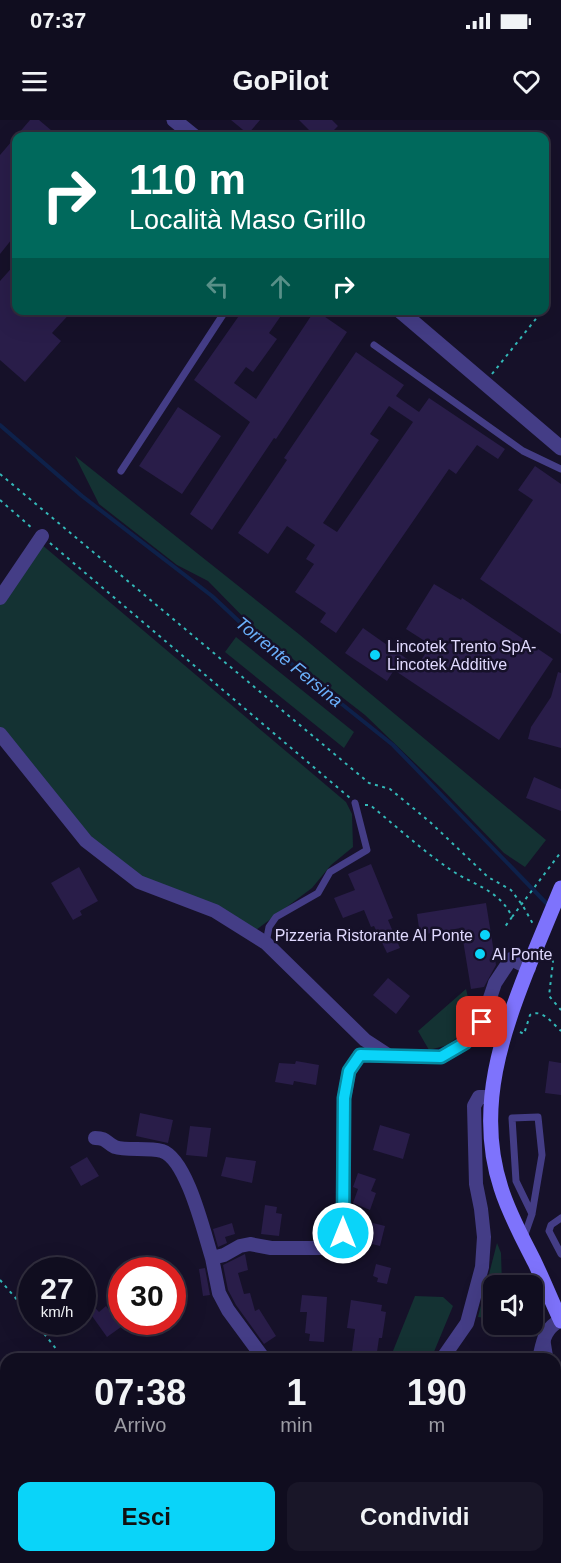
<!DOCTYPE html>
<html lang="it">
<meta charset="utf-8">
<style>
:root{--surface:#100d1f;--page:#191628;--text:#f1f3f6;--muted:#9c9ca4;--line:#302d3d;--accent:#0ad4f9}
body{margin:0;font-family:Arial,sans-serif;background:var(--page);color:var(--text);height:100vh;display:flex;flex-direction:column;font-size:22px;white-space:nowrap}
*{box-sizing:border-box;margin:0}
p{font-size:20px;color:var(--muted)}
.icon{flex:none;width:33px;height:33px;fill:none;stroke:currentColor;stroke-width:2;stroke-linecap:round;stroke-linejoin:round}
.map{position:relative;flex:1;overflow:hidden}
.panel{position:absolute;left:0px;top:1233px;width:561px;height:210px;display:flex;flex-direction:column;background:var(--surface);border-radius:18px 18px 0 0;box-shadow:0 6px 24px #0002,0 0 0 2px var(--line)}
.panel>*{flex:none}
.hud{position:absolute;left:12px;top:12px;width:537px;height:183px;border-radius:12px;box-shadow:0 6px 24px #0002,0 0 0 2px var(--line);background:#00695c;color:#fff;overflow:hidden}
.controls{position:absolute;left:483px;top:1155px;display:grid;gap:12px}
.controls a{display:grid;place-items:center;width:60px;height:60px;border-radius:12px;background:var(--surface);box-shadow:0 6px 24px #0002,0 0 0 2px var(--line);font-size:30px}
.speed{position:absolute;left:18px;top:1137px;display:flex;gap:12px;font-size:30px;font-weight:700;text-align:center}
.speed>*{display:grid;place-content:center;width:78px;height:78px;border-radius:50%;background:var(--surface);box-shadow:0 6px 24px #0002,0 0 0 2px var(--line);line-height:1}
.speed small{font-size:15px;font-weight:400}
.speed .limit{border:9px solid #d22;background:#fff;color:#111}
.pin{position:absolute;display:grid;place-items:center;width:51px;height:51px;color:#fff;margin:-26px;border-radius:12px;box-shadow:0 3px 9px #0006}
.me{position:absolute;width:66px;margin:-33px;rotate:0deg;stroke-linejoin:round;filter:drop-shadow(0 0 4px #0008)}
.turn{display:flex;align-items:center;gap:21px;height:126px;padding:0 18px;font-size:27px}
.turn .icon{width:78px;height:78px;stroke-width:2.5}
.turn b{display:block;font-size:42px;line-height:51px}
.lanes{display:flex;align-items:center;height:57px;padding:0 18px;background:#0003;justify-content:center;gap:30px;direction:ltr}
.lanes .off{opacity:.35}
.eta{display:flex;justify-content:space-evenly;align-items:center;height:102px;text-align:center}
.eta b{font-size:36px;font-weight:700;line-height:42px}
.cta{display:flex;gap:12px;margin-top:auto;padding:12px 18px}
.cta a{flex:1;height:69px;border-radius:12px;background:var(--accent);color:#111;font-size:24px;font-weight:700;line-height:69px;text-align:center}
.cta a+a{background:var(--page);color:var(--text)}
.status{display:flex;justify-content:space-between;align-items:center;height:42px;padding:0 30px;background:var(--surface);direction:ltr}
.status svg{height:16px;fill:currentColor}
header{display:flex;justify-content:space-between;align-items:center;height:78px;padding:0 18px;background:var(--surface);font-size:27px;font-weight:700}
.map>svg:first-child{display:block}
</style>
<div class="status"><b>07:37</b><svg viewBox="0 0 49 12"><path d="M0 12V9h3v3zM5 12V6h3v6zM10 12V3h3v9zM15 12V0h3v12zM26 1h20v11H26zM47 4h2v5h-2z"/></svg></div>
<header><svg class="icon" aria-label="menu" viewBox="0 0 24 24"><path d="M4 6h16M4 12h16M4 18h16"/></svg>GoPilot<svg class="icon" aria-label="heart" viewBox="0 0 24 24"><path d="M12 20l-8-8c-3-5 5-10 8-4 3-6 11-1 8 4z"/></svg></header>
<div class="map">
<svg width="561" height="1443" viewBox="0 0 561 1443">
<rect width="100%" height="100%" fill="#161129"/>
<path fill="#143233" d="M75,336L300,515L546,720L525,747L504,733L441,668L365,595L258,512L208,461L177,445L99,384Z
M41,424L346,682L352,694L353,727L331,745L312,768L256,810L140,760L89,719L0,608V483Z
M236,517L354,612L344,628L225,532Z
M466,869L470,886L468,908L448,925L429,930L418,911Z
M497,1123L501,1133L502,1165L494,1166L493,1199L478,1197Z
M415,1176L443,1177L453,1186L431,1239L391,1236Z"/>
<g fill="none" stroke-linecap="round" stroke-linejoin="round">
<path stroke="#0e214a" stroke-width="4" d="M0,305L82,376L212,476L244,506L393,625L549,786"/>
</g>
<path fill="#291d49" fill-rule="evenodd" d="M30,0H39L58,16H16V114L0,134V35Z
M231,0H260L248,14Z
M299,0H332L338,6L328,16H315Z
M16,143V190H73L52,213L61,221L25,262L0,240V161Z
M243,190H285L269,213L277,219L253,252L246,247L234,263L256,279L315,190L347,212L276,319L274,318L212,410L190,394L250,302L194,260Z
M356,232L404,265L396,276L419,292L429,278L505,329L498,339L477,325L456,354L449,349L336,513L320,502L326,493L295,472L314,444L306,439L315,425L287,406L268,434L238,413L287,340L284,338ZM389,286L413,302L337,412L323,403L379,320L370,314Z
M178,287L221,316L182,374L139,346Z
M535,346L561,364V514L480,459L533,380L518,370Z
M434,464L461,480L462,478L553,539L499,620L394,550L387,561L345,533L363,508L417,546L431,525L406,509Z
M558,552L561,553V628L528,619L531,607L551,577Z
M534,657L561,669V691L526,678Z
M371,744L393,798L388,800L400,828L387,833L374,806L371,807L364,790L343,798L334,778L355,770L348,754Z
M79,747L98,781L80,791L82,795L73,800L51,763Z
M486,783L496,845L484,867L471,869L461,808L420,815L417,794Z
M388,858L410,876L396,894L373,875Z
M296,941L319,945L316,965L294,961L293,965L275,962L279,943L295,944Z
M549,941L561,943V975L545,973Z
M140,993L173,1000L168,1023L136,1016Z
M380,1005L410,1014L403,1039L373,1030Z
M190,1006L211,1008L207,1037L186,1035Z
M87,1037L99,1056L81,1066L70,1047Z
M226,1037L256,1041L252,1063L221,1056Z
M358,1053L376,1059L371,1071L376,1073L370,1090L353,1083L358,1069L353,1067Z
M265,1085L277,1087L276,1093L282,1094L279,1116L261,1114Z
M361,1100L385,1106L380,1126L356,1120Z
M232,1103L235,1114L225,1117L227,1123L218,1127L213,1109Z
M245,1134L248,1150L238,1153L244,1174L250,1173L255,1191L259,1189L276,1216L264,1224L236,1185L228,1170L223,1145Z
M376,1144L391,1148L387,1164L377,1162L378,1158L373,1156Z
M205,1148L210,1175L203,1176L199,1149Z
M82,1174L99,1192L106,1186L121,1207L107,1217L92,1196L87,1200L82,1195Z
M302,1175L327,1177L324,1222L309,1221L310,1214L305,1213L307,1192H300Z
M351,1180L382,1185L381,1191L386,1192L382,1218H379L376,1239H351L355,1209L347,1208Z"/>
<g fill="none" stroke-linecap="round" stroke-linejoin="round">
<path stroke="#33b8b8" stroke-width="2" stroke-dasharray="3 4.5" stroke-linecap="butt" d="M544,189L548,184L546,164
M492,254L543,190
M0,354L369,663L390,669L430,702L488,757L511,770L523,786L533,804
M0,380L32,408
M50,423L350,678
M365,685H370C397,707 423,731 451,750C473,765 500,770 512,797L504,808
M549,833L553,842L549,876L561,890
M520,912L524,914L530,895C542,888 552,903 561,911
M0,1160L32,1197
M35,1202L64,1239"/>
<path stroke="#443d86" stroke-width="7" d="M374,225L523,331L561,349
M121,351L226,190
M266,823L269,807L276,797L318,773L330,752L367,730L355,683
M561,1098L551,1105L549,1111L561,1134
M524,1117L532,1094L542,1035L538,997L512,998L516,1061L532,1094
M547,1221L550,1239
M555,1265L561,1288"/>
<path stroke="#443d86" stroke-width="14" d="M0,478L42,416
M0,614L86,721L139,762L215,791L266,823L365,920L388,935
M95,1018C107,1018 106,1023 115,1027C126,1031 148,1027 162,1031C187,1039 204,1113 212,1138L224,1135L240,1126L250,1124L271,1128H327L343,1113L344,979L349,951L360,935L441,937L465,923L482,902L495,863L511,839L529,848
M212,1138L219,1173L228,1190L264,1239
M442,1239L467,1203L482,1147L484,1117L481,1089L476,1064L474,986L479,977H492
M539,1239C543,1222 544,1208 561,1200
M334,1443L336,1437
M478,1443V1437"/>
<path stroke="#443d86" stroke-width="15" d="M174,0L194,16
M399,190L561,328"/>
<path stroke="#7e73fc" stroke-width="15" d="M532,838C502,913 475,988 501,1068C509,1094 523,1119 535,1143C544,1162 552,1182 561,1201"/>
<path stroke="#33b8b8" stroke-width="2" stroke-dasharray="3 4.5" stroke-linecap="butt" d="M512,797L561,732"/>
<path stroke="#7e73fc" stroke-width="15" d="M532,838L561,768"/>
</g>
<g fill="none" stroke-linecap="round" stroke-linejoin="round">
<g stroke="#068aa2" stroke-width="15">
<path id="route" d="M343,1113L344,978L349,951L360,935L441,937L465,923L482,902"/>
</g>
<use href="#route" stroke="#0ad4f9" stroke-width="10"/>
</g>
<g fill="#0ad4f9" stroke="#161129" stroke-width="2">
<circle cx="375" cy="535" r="6"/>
<circle cx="485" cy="815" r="6"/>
<circle cx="480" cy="834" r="6"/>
</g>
<g text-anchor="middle" stroke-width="5" stroke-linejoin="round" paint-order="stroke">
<g font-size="16" fill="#e0d9fe" stroke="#161129" text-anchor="start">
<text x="387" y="532">Lincotek Trento SpA-<tspan x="387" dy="18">Lincotek Additive</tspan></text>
<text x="473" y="821" text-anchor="end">Pizzeria Ristorante Al Ponte</text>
<text x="492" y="840">Al Ponte</text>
</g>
<g font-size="18" font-style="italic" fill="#6ab0fb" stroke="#161129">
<text transform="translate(289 542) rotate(39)" y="6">Torrente Fersina</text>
</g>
</g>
</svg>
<div class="controls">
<a><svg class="icon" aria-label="sound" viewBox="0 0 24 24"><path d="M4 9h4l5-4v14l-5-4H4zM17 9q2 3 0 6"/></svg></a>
</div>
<div class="speed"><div>27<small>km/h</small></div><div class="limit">30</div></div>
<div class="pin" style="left:482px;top:902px;background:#d93025"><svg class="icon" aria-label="arrive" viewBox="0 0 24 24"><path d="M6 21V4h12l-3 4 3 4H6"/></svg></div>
<svg class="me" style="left:343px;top:1113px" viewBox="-20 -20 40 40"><circle r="17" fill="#0ad4f9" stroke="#fff" stroke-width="3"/><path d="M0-11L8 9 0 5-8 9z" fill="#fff"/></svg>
<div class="hud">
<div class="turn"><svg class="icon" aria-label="right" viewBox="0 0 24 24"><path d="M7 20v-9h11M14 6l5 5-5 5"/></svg><div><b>110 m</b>Località Maso Grillo</div></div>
<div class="lanes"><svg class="icon off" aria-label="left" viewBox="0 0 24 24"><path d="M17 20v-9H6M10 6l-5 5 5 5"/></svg><svg class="icon off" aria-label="ahead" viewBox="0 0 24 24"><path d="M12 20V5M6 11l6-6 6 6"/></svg><svg class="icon" aria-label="right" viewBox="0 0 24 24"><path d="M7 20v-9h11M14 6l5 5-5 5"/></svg></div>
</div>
<section class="panel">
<div class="eta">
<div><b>07:38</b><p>Arrivo</p></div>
<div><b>1</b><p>min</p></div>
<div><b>190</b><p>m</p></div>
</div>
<div class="cta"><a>Esci</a><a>Condividi</a></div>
</section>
</div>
